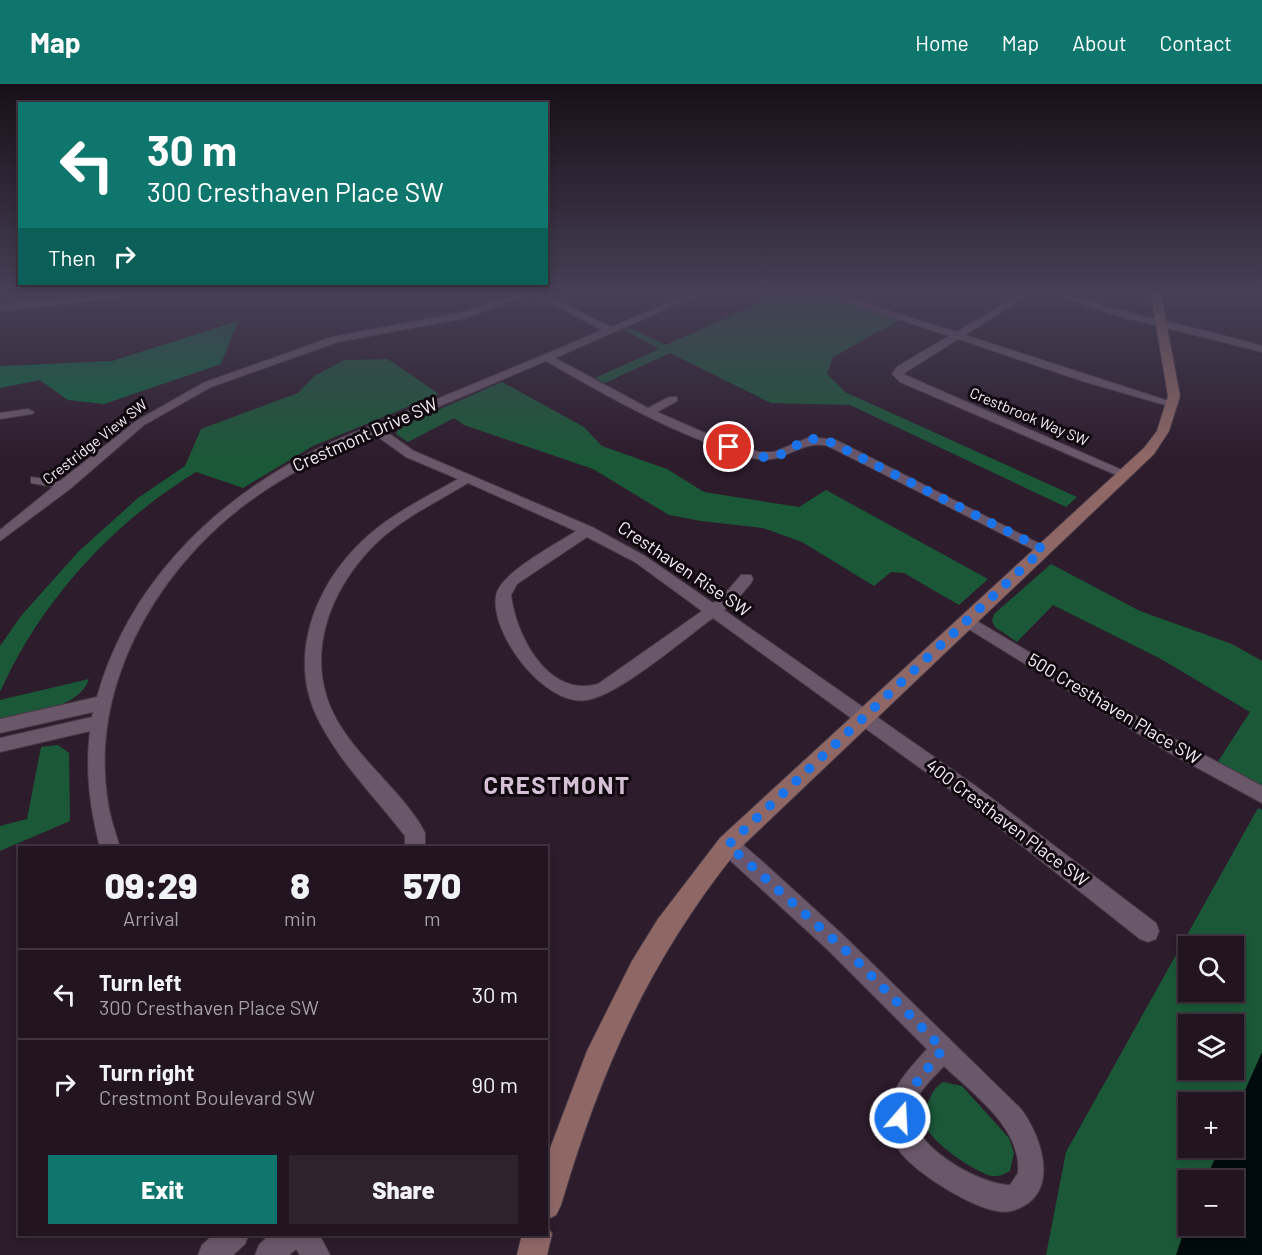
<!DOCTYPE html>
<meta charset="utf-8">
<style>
:root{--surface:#221521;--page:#2e222e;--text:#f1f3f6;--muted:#a29fa5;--line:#3f343f;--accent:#0f766e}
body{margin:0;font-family:Barlow,sans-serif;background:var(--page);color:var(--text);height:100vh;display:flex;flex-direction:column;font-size:22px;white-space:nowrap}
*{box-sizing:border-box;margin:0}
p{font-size:20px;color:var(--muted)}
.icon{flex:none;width:33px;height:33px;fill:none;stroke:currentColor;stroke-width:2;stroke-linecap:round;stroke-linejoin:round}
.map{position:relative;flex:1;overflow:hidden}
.sheet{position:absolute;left:18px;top:762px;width:530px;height:390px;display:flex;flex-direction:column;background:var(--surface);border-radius:0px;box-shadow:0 3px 9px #0003,0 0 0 2px var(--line)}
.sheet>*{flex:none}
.guide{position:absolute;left:18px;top:18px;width:530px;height:183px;border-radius:0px;box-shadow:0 3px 9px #0003,0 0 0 2px var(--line);background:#0f766e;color:#fff;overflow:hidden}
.tools{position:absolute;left:1178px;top:852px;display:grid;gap:12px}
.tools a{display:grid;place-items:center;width:66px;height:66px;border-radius:0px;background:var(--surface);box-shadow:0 3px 9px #0003,0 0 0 2px var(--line);font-size:30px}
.pin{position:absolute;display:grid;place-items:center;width:51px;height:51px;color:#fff;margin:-26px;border:3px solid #fff;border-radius:50%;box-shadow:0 2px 6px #0007}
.me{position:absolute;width:66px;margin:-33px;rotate:19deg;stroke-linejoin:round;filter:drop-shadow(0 0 4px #0008)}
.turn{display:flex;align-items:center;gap:21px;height:126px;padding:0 30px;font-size:27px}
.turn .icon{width:78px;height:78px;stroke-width:2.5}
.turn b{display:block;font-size:42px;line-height:51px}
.then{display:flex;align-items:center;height:57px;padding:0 30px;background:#0003;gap:12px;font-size:22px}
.eta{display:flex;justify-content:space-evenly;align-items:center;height:102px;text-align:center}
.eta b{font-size:36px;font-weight:800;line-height:42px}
.button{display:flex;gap:12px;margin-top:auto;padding:12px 30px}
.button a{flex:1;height:69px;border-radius:0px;background:var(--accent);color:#fff;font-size:24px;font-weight:800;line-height:69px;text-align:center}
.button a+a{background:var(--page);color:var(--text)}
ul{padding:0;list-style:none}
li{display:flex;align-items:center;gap:18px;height:90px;padding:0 30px;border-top:2px solid var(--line)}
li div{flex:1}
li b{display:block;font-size:22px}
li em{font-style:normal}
header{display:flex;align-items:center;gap:36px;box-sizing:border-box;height:84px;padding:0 30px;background:var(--accent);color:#fff}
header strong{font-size:28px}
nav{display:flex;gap:33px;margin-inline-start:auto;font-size:21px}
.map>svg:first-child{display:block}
</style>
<header>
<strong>Map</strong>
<nav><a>Home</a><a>Map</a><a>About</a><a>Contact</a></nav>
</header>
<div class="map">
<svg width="1262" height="1171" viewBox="0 0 1262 1171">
<rect width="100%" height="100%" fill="#2d1c2c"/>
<path fill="#1b5838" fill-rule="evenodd" d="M778,211H818L901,235L833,273L827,290L845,308L1077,413L1066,423L850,321L771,319L670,269L605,299L595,294L659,265L624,246L630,244L666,261Z
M388,275L439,310L313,362L243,404L196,388C111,440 41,517 0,608V562L21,532L78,468L138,414L185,382L201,345L298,309L314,292L344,276Z
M502,298L584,343L602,362L667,385L704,408L799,423L826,406L988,495L959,521L904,489L891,488L874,502L802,458L763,444L701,437L669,431L593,385L464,341L454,334L408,358L396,350L399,343Z
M1051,480L1140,527L1232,560L1262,577V702L1217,679L1250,628L1161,575L1053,521L1017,558L995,543L992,537L994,530Z
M89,595C79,626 27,628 0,634V616Z
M58,661L69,669L70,737L0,767V742L27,735L41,663Z
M1258,724L1262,726V1171H1046L1066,1068ZM1188,862H1233V908H1188ZM1188,940H1233V986H1188ZM1188,1018H1233V1064H1188ZM1188,1096H1233V1142H1188Z
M943,998L962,1002L1009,1054L1014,1069L1010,1087C1003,1091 996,1094 988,1091C970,1084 928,1057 924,1038C922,1030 925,1024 929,1016C933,1008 935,1003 943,998Z"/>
<path fill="#0d653d" d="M238,237L221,280L104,320L68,316L40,296L0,304V282L112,277Z"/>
<path fill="#010b0d" d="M1262,968V1171H1176L1188,1135V1142H1233V1096H1205L1220,1064H1233V1033Z"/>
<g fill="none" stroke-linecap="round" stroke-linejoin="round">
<g stroke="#473946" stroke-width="2">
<path id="street" d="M95,211H123L118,214L0,227V221Z
M517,211H531L465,234L338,258L211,303L144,341L70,405L0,457V446L53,403L31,399V393L60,397L136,337L203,299L332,253L463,228Z
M535,211H546L611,243L687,211H698L555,274L648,324L669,313H677V317L657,328L719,355L759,368H774L810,353L836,356L1050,465L1043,470L1038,468L828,362C802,355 784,380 758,375C740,373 722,365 705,358C649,336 598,307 546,277L384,346L414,367L592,443L645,472L713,519L724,511L741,491H751L753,495L751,499L734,519L724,526L977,703L1156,839L1159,847L1156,855L1148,858L1140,855L963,715L713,534C684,555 619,611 587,616C545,623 490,550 496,512C499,489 557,460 576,447L468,399C440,416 409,431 384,452C328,501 298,580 343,646C364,679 410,717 425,749V764H405V752C376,714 342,681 320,639C283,570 319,490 376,445C401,425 430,411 458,395L406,373L374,350C327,370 284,391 243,422C154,490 89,605 108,719C110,734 116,749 120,764H100C90,724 85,688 90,647L0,668V654L92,633L93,628L0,649V635L97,613C128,502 211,419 313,367C346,350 383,338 417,323C479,298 541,272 602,246ZM587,453L635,478L702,527L598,600C548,614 516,552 511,511L517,500Z
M825,211H838L956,248L1019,211H1029L965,251L1178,320L1172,323L1082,297L958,255L903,290L1131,390L1125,394L1121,393L900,298L892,290L898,282L949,252Z
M1056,211C1077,210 1098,221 1119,226C1166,238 1215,248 1262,262V268L1107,229Z
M28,325L34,328L32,330L0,335V329Z
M967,531L1180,658L1262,702V719L1168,668L962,541L959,537L962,533Z
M728,752L735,754L763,778L843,851L1021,1025C1043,1054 1062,1114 1011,1127C985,1134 917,1090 901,1069C894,1060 888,1046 888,1035C887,1007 910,984 927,965L828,866L721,768L718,761L721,754ZM944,982C973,1010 1022,1044 1018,1089L1010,1101C980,1101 905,1060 914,1023C917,1008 934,993 944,982Z
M214,1150H249L245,1160L233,1171H198L202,1161Z
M270,1150H319L330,1171H300L296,1165L289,1171H255L259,1161Z"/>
</g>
<g stroke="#473946" stroke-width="2">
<path id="secondary" d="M1151,211H1161L1180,312L1169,347L1154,370L736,768C647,880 601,986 561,1121L556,1131L546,1136V1075L587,967L632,877L658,835L720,754L1144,364L1157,347L1168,312Z
M546,1139L552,1150L547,1171H517L522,1150H546Z"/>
</g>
<use href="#street" fill="#6b576a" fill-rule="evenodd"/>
<use href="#secondary" fill="#8f6866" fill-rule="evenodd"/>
</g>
<linearGradient id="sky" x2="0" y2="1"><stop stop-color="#190f18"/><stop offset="0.56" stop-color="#464056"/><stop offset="1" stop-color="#464056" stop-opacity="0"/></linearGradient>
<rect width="1262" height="375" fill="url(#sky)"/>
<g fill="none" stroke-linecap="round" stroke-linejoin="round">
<path stroke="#1a73e8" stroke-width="10" stroke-dasharray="0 18" d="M729,363C742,367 756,374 770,373C793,371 798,350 826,356L1043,465L728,761L853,873L943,965L905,1013L900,1034"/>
</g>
<g text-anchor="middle" stroke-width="6" stroke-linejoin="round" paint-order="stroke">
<g font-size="15" fill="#f7ecf7" stroke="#110910">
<text transform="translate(1029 333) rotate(23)" y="5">Crestbrook Way SW</text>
<text transform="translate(95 358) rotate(-38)" y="5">Crestridge View SW</text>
</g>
<g font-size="18" fill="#f7ecf7" stroke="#110910">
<text transform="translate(365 351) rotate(-24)" y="6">Crestmont Drive SW</text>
<text transform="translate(684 485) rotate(34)" y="6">Cresthaven Rise SW</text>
<text transform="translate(1114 625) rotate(31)" y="6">500 Cresthaven Place SW</text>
<text transform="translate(1007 739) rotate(37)" y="6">400 Cresthaven Place SW</text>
</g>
<g font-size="24" font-weight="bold" letter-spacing="1.5" fill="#d6c0d5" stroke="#110910">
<text x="557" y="710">CRESTMONT</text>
</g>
</g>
</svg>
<div class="tools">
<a><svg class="icon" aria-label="search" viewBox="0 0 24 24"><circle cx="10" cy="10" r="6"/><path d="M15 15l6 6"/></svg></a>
<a><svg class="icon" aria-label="layers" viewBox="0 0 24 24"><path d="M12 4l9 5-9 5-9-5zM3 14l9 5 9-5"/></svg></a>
<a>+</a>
<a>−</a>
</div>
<div class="pin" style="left:729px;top:363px;background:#d93025"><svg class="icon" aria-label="arrive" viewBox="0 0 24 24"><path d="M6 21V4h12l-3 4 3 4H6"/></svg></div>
<svg class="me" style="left:900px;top:1034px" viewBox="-20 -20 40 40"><circle r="17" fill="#1a73e8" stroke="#fff" stroke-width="3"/><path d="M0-11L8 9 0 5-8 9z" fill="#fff"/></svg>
<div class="guide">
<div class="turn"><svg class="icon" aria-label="left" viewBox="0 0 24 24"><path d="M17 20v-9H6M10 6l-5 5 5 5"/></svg><div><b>30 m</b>300 Cresthaven Place SW</div></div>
<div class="then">Then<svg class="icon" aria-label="right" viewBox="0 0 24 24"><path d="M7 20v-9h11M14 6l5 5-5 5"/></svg></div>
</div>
<section class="sheet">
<div class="eta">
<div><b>09:29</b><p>Arrival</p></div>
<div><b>8</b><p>min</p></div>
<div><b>570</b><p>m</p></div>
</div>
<ul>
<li><svg class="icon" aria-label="left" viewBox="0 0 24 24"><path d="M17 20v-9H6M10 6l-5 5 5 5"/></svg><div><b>Turn left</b><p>300 Cresthaven Place SW</p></div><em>30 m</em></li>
<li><svg class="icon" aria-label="right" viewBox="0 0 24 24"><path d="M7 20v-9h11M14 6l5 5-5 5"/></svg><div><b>Turn right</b><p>Crestmont Boulevard SW</p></div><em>90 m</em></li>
</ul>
<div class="button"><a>Exit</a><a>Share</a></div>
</section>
</div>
